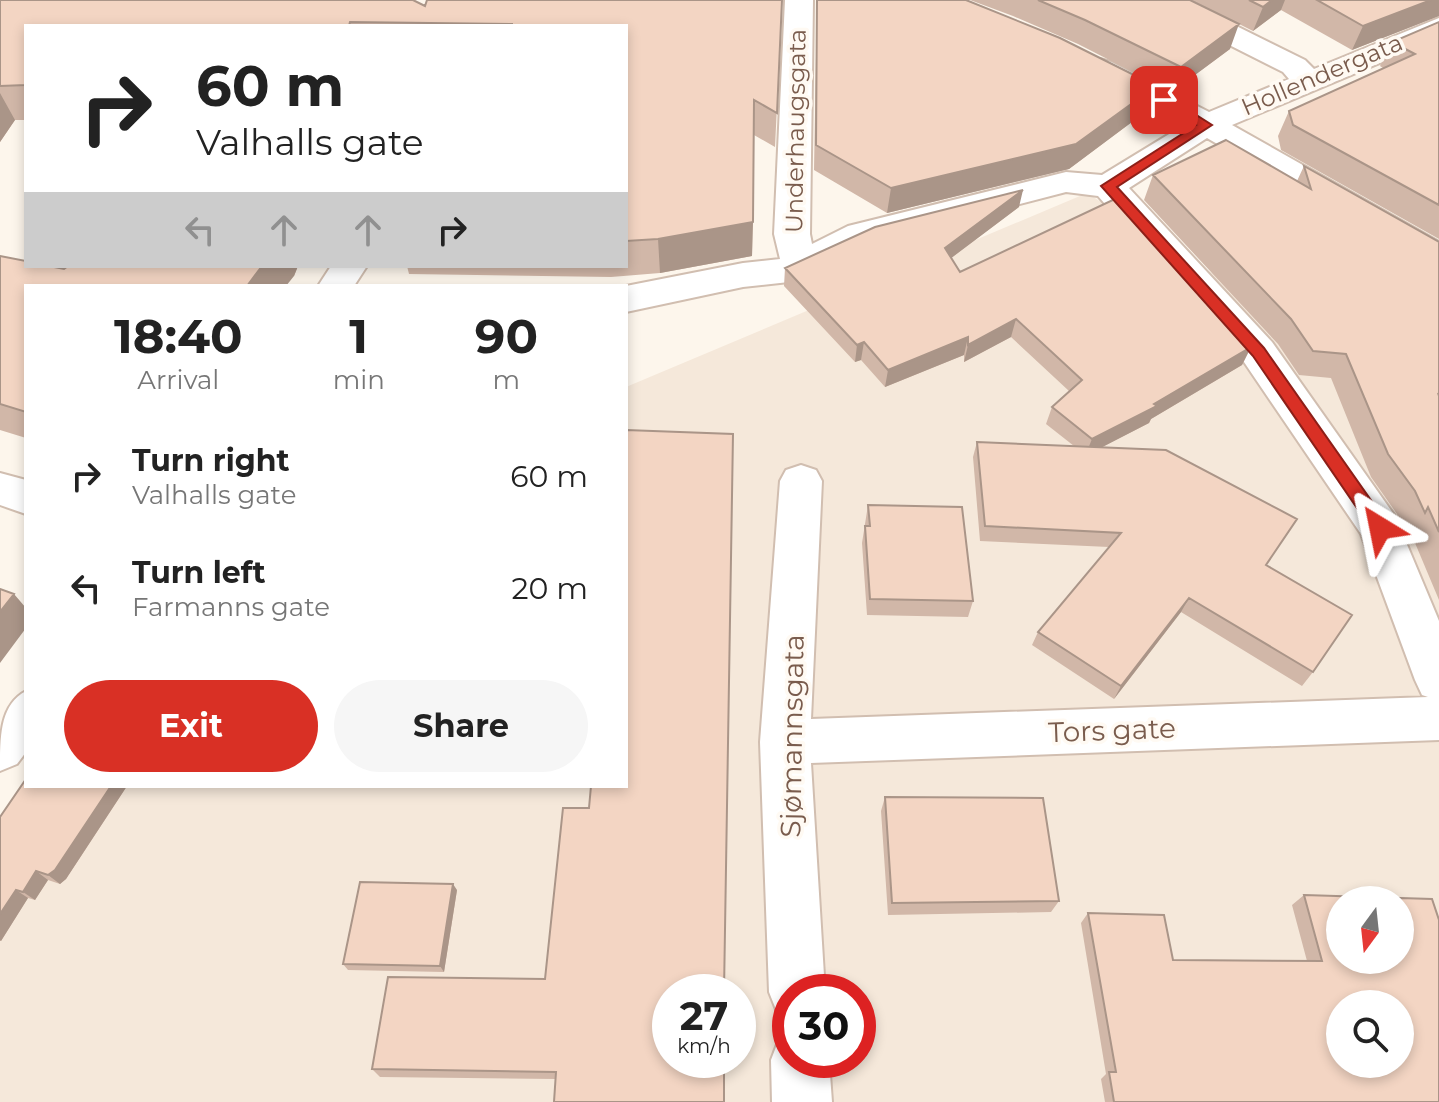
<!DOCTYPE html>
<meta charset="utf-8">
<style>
:root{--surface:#fff;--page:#f6f6f6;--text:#222;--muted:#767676;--accent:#d93025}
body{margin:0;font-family:Montserrat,sans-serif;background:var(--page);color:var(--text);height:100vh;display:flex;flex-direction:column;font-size:30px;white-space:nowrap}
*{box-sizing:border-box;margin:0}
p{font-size:26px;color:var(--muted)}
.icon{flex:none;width:44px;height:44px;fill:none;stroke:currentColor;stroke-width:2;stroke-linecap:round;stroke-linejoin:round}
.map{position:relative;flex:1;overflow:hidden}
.drawer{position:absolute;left:24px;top:284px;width:604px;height:504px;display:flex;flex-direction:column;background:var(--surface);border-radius:0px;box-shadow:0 4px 12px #0003}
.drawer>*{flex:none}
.top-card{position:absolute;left:24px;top:24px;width:604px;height:244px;border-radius:0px;box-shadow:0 4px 12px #0003;background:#fff;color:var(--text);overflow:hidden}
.needle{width:52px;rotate:195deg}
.controls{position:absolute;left:1326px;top:886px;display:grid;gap:16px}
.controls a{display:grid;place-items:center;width:88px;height:88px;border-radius:50%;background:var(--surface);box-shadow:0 4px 12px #0003;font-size:40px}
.speed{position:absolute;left:652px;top:974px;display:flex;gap:16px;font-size:40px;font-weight:700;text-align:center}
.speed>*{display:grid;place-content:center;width:104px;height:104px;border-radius:50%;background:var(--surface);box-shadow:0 4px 12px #0003;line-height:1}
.speed small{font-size:20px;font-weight:400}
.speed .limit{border:12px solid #d22;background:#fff;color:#111}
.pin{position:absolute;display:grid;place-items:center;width:68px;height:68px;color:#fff;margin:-34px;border-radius:16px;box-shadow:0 4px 12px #0006}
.me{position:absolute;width:88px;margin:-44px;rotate:325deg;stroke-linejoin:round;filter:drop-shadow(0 0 6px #0008)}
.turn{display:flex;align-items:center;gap:28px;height:168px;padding:0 40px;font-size:36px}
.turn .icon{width:104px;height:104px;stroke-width:2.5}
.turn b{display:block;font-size:56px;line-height:68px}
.lanes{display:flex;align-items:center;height:76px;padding:0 40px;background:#0003;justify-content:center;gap:40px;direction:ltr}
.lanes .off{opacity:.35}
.eta{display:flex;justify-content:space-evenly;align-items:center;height:136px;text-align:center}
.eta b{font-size:48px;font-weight:700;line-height:56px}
.cta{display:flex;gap:16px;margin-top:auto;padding:16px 40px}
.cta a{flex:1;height:92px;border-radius:48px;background:var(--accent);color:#fff;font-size:32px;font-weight:700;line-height:92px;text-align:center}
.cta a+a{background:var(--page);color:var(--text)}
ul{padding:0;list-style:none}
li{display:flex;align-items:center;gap:24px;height:112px;padding:0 40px}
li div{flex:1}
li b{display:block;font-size:30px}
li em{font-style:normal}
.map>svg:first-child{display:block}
</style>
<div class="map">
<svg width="1439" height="1102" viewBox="0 0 1439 1102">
<rect width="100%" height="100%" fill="#fdf6ec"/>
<path fill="#f5e8da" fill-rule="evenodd" d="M1087,193L1439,418V1102H0V848L46,786H626V387ZM1340,900H1400V960H1340ZM670,992H738V1060H670ZM790,992H858V1060H790ZM1340,1004H1400V1064H1340Z"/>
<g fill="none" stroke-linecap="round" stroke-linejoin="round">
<g stroke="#d1beb0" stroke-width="4">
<path id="minor" d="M785,0H813L810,234L812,244L848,226L1066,172L1102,175L1184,125L1089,74L1085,68L1089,62L1100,59L1111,62L1209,112L1289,79L1283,72L1152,6L1148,0H1184L1305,60L1314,69L1439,18V38L1232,125L1439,242V269L1426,265L1207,138L1129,188L1272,342L1395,516L1439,621V740L811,763L825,992H790V1017L777,1012L769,992L760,742L780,481L786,470L801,465L816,470L822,481L811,719L1428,697L1422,695L1415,680L1361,534L1244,362L1098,196L1066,192L872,242L789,282L743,287L626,312V286L743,263L780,259L774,234Z
M331,266H367L354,286H318Z
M0,473L26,480V514L0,505Z
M26,691V752L17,764L0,771C0,735 0,705 26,691Z
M790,1035V1060H829L832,1102H772L771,1060L779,1039Z"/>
</g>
<use href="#minor" fill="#fff" fill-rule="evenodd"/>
</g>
<path fill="#d1b7a8" d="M0,0L425,6L782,0L775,147L754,135L752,256L660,273L611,277L409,274L407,266H626V26H26V120H15L0,142Z
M817,0L1148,110L1069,169L887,213L814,170Z
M970,0H1190L1230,49L1172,92L1078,44L1013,16Z
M1191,0H1439V16L1352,50L1281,10L1253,31Z
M1439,22V239L1281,150L1278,136L1289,111L1383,68L1380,66L1392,42Z
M1304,166L1439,242V600L1410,531L1406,535L1397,514L1371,477L1331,378L1299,375L1278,344L1144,200L1153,175L1297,181Z
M1019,207L951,258L960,272L1251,347L1242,365L1151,419L1149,423L1102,447L1266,565L1313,672L1302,686L1181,612L1114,699L1032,645L1038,632L1109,547L980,541L973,457L977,442L1074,446L1046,424L1052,407L1069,391L1011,337L964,362V355L885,387L861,360L855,362L784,286L785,268Z
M0,256L64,269L68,266H298L294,276L26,286V438L0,430Z
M733,434L556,1079L380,1077L372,1069L545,979L589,808Z
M868,505L973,601L968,617L867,615L862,543Z
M26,786H127L66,879L60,884L48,880L35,900L28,898L1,941H0V817Z
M885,797L1059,901L1051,912L888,915L881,811Z
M457,890L444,972L348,970L343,964Z
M1304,895L1439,1102H1105L1101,1079L1106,1074L1081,923L1088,913L1173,960L1307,961L1292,905Z"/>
<path fill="#aa9588" d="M1272,0H1285L1281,10L1253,31L1263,7Z
M1431,0H1439V16L1352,50L1363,26Z
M1239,24L1230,49L1172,92L1181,67Z
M1156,86L1148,110L1069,169L887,213L891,188Z
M0,93L15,120L0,142Z
M1023,190L1019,207L942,265L945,248Z
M753,222L752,256L660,273L658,239Z
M262,266H298L294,276L286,286H247Z
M1016,319L1011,337L964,362L968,345Z
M968,337L964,355L885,387L888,370Z
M864,342L861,360L855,362L857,345Z
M1251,347L1242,365L1151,419L1149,423L1085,456L1092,439Z
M14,594L26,608V628L0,663V612Z
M1189,598L1181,612L1114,699L1121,686Z
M111,786H127L66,879L60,884L48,875Z
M36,871L48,880L35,900L23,892Z
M453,884L457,890L444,972L440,966Z
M16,890L28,898L1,941L0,940V914Z"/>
<path fill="#f3d5c3" stroke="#aa9588" stroke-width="2" fill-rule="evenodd" d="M0,0H413L425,6L427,0H782L777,113L754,100L753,222L658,239L626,241V26H512V24L350,22L349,26H26V85L0,86Z
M817,0H966L1060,38L1156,86L1076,144L891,188L816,145Z
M1038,0H1190L1239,24L1181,67L1085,20Z
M1249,0H1272L1263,7Z
M1317,0H1431L1363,26Z
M1439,22V205L1293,125L1289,111L1415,54L1392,42Z
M1226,140L1311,189L1304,166L1439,242V394L1438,393L1439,396V532L1428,507L1425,513L1415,491L1388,454L1346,354L1313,351L1291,319L1153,175Z
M1023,190L945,248L960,272L1117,198L1251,347L1154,404L1157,406L1092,439L1052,407L1082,380L1016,319L968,345V337L888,370L864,342L857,345L785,268L875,227Z
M0,256L26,261V266H49L64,269L68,266H262L247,286H26V412L0,404Z
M626,430L733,434L724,992H670V1060H724V1102H554L556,1072L372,1069L388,977L545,979L563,808H589L591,786H626Z
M977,442L1166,450L1297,519L1266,565L1352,615L1313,672L1189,598L1121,686L1038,632L1121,533L985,526Z
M868,505L962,507L973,601L870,599L865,526H870Z
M0,589L14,594L0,612Z
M26,779V786H111L55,870L48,875L36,871L23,892L16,890L0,914V817Z
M885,797L1043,798L1059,901L892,903Z
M360,882L453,884L440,966L343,964Z
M1304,895L1432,899L1439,920V1102H1114L1109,1072H1116L1088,913L1164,915L1173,960L1322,961ZM1340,900H1400V960H1340ZM1340,1004H1400V1064H1340Z"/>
<path fill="#d93025" stroke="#8d1f18" stroke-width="2" d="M1159,97H1168L1212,125L1117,187L1264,348L1387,523L1389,528L1387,533H1374L1253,356L1101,186L1196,125L1159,103Z"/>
<g text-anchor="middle" stroke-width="7" stroke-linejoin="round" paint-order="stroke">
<g font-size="24" fill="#7a5c4d" stroke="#fffaf3">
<text transform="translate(1322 75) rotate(-23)" y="8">Hollendergata</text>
<text transform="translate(796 131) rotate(-89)" y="8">Underhaugsgata</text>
</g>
<g font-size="28" fill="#7a5c4d" stroke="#fffaf3">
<text transform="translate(1112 730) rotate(-2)" y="10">Tors gate</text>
<text transform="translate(792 736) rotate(-89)" y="10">Sjømannsgata</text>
</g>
</g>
</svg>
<div class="controls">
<a><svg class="needle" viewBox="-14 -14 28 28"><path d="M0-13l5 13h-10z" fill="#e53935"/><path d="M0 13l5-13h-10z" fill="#767676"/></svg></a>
<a><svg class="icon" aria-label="search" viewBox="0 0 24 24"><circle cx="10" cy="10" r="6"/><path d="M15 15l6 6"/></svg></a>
</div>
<div class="speed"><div>27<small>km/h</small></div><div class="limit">30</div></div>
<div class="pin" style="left:1164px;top:100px;background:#d93025"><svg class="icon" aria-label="arrive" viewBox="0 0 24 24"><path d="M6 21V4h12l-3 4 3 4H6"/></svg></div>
<svg class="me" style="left:1380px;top:528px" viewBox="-20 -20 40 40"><path d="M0-17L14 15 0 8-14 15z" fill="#d93025" stroke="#fff" stroke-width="4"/></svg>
<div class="top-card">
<div class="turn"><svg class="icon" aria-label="right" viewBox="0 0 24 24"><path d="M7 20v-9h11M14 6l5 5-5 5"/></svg><div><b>60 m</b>Valhalls gate</div></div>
<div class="lanes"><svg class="icon off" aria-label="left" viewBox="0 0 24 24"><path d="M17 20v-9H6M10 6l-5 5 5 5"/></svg><svg class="icon off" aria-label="ahead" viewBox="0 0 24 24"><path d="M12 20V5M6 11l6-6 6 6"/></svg><svg class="icon off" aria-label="ahead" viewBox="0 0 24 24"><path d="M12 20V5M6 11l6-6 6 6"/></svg><svg class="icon" aria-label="right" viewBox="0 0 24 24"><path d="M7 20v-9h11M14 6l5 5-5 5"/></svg></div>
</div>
<section class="drawer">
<div class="eta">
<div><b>18:40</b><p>Arrival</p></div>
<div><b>1</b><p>min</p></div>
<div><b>90</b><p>m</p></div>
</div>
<ul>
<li><svg class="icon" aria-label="right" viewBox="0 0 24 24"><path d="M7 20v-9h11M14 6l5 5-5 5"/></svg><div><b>Turn right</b><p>Valhalls gate</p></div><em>60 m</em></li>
<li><svg class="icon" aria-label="left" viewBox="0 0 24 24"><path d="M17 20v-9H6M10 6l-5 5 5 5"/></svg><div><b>Turn left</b><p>Farmanns gate</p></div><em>20 m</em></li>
</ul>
<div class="cta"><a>Exit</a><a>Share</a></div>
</section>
</div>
